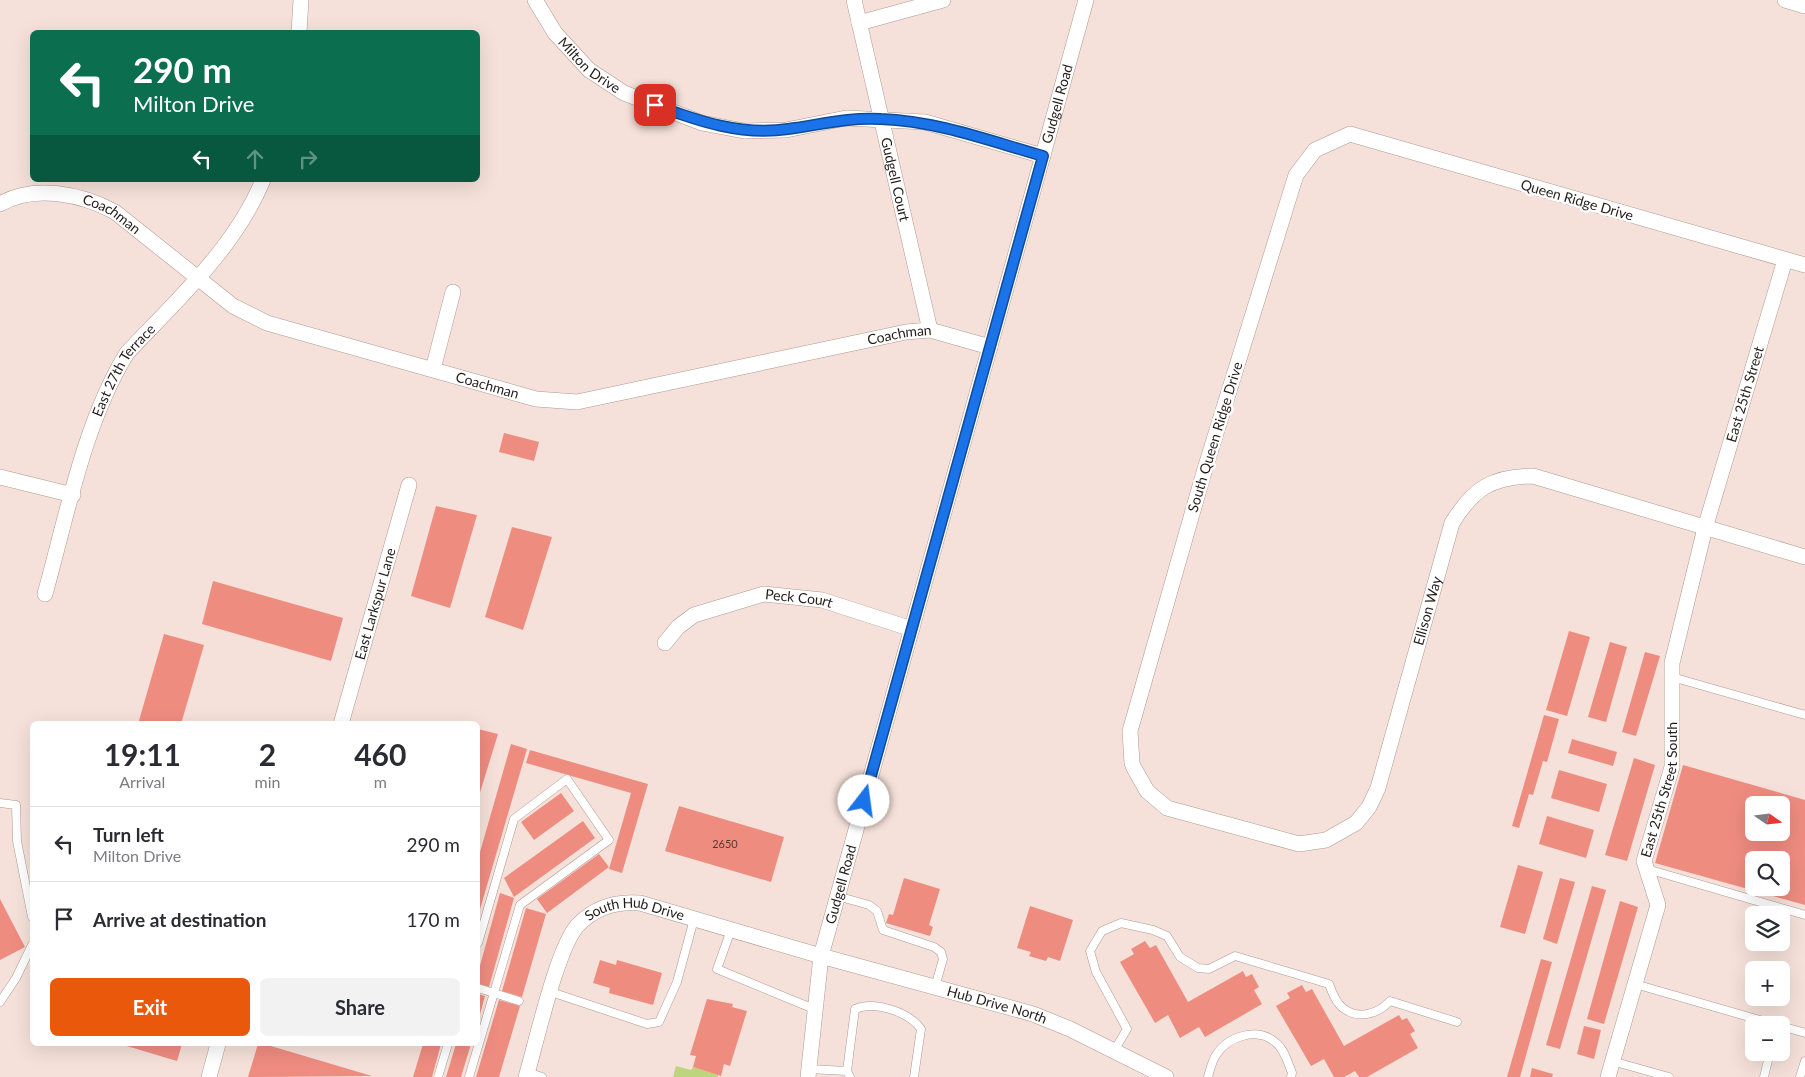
<!DOCTYPE html>
<meta charset="utf-8">
<style>
:root{--surface:#fff;--page:#f2f2f3;--text:#2b2b33;--muted:#7c7c81;--line:#e1e1e2;--accent:#ea580c}
body{margin:0;font-family:Lato,sans-serif;background:var(--page);color:var(--text);height:100vh;display:flex;flex-direction:column;font-size:19px;white-space:nowrap}
*{box-sizing:border-box;margin:0}
p{font-size:16px;color:var(--muted)}
.icon{flex:none;width:28px;height:28px;fill:none;stroke:currentColor;stroke-width:2;stroke-linecap:round;stroke-linejoin:round}
.map{position:relative;flex:1;overflow:hidden}
.side{position:absolute;left:30px;top:721px;width:450px;height:325px;display:flex;flex-direction:column;background:var(--surface);border-radius:8px;box-shadow:0 5px 20px #0002}
.side>*{flex:none}
.guide{position:absolute;left:30px;top:30px;width:450px;height:152px;border-radius:8px;box-shadow:0 5px 20px #0002;background:#0b6e4f;color:#fff;overflow:hidden}
.needle{width:32px;rotate:104deg}
.buttons{position:absolute;left:1745px;top:796px;display:grid;gap:10px}
.buttons a{display:grid;place-items:center;width:45px;height:45px;border-radius:8px;background:var(--surface);box-shadow:0 5px 20px #0002;font-size:25px}
.pin{position:absolute;display:grid;place-items:center;width:42px;height:42px;color:#fff;margin:-21px;border-radius:10px;box-shadow:0 2px 8px #0006}
.me{position:absolute;width:55px;margin:-28px;rotate:15deg;stroke-linejoin:round;filter:drop-shadow(0 0 4px #0008)}
.turn{display:flex;align-items:center;gap:18px;height:105px;padding:0 20px;font-size:22px}
.turn .icon{width:65px;height:65px;stroke-width:2.5}
.turn b{display:block;font-size:35px;line-height:42px}
.lanes{display:flex;align-items:center;height:48px;padding:0 20px;background:#0003;justify-content:center;gap:25px;direction:ltr}
.lanes .off{opacity:.35}
.eta{display:flex;justify-content:space-evenly;align-items:center;height:85px;text-align:center}
.eta b{font-size:30px;font-weight:700;line-height:35px}
.cta{display:flex;gap:10px;margin-top:auto;padding:10px 20px}
.cta a{flex:1;height:58px;border-radius:8px;background:var(--accent);color:#fff;font-size:20px;font-weight:700;line-height:58px;text-align:center}
.cta a+a{background:var(--page);color:var(--text)}
ul{padding:0;list-style:none}
li{display:flex;align-items:center;gap:15px;height:75px;padding:0 20px;border-top:1px solid var(--line)}
li div{flex:1}
li b{display:block;font-size:19px}
li em{font-style:normal}
.map>svg:first-child{display:block}
</style>
<div class="map">
<svg width="1805" height="1077" viewBox="0 0 1805 1077">
<rect width="100%" height="100%" fill="#f5e1d9"/>
<path fill="#bdd57d" d="M676,1066L691,1070L693,1067L718,1075V1077H673Z"/>
<path fill="#ef8c80" fill-rule="evenodd" d="M504,433L539,442L534,461L499,452Z
M436,506L477,515L450,608L411,596Z
M512,527L552,537L523,630L485,617Z
M213,581L343,618L331,661L202,624Z
M1569,631L1590,637L1567,716L1546,710Z
M164,634L204,645L181,724H138Z
M1610,642L1627,647L1606,722L1588,717Z
M1645,652L1660,656L1636,736L1622,732Z
M1544,715L1559,719L1547,762L1543,761L1533,795L1529,794L1519,828L1512,826Z
M478,729L498,734L478,799Z
M1572,739L1617,752L1613,766L1568,753Z
M511,744L527,749L478,916V859Z
M530,750L648,784L622,873L609,869L631,793L526,763Z
M1634,758L1655,765L1627,861L1605,855Z
M1683,765L1805,800V905L1655,863ZM1754,805H1781V832H1754ZM1754,860H1781V888H1754Z
M1559,770L1607,784L1599,812L1551,798Z
M561,793L574,811L534,840L521,822Z
M679,806L784,837L771,882L665,851Z
M1547,816L1594,830L1586,858L1539,844Z
M583,821L595,838L514,897L504,878Z
M599,854L609,867L547,913L537,899Z
M1518,865L1543,872L1525,934L1500,927Z
M904,878L940,889L929,925L933,927L930,936L886,923L889,914L893,915Z
M1560,878L1575,882L1557,944L1543,939Z
M1592,886L1606,890L1560,1049L1546,1045Z
M500,893L514,898L489,987L478,984V973Z
M0,899L25,947L0,960Z
M1620,901L1638,907L1604,1024L1587,1019Z
M1030,906L1073,920L1060,961L1048,957L1046,961L1029,956L1031,952L1017,948Z
M526,908L546,914L522,997L502,991Z
M1145,941L1150,948L1156,945L1188,1002L1243,971L1246,977L1252,974L1259,987L1254,990L1262,1004L1205,1037L1199,1027L1180,1038L1168,1015L1155,1023L1120,962L1134,954L1131,949Z
M1541,959L1552,962L1520,1077H1507Z
M600,960L616,965L617,960L662,973L653,1005L609,993L610,988L593,983Z
M1302,985L1306,992L1312,989L1344,1046L1399,1015L1402,1020L1407,1018L1415,1031L1410,1034L1418,1048L1367,1077H1359L1355,1071L1344,1077H1334L1324,1059L1311,1066L1276,1006L1290,998L1287,993Z
M478,994L485,996L478,1021Z
M707,999L733,1004L732,1007L747,1011L730,1066L724,1064L721,1076L693,1067L696,1056L690,1055Z
M499,1000L520,1006L499,1077H476Z
M1584,1026L1601,1030L1594,1059L1577,1054Z
M120,1044H182L177,1061Z
M258,1044H264L372,1076L248,1077Z
M423,1044H441L432,1077H413Z
M456,1044H471L461,1077H446Z
M1532,1068L1553,1074L1552,1077H1530Z"/>
<g fill="none" stroke-linecap="round" stroke-linejoin="round">
<g stroke="#ad9a93" stroke-width="9">
<path id="lane" d="M1672,677L1805,715
M0,803L16,805L17,841L32,917
M1647,869L1805,915
M837,896L869,905L877,911L883,930L934,947L941,952L943,959L935,987
M731,930L717,969L814,1009
M1635,984L1777,1025
M478,988L519,1001
M551,992L647,1024L659,1022L677,982L694,919
M0,1002L16,978L32,945
M1781,1026L1805,1033
M1114,1051L1127,1029L1096,972L1090,951L1102,931L1121,923L1153,930L1167,936L1180,957L1198,968L1209,969L1235,956L1329,984C1332,992 1336,1003 1343,1008C1358,1020 1378,1014 1390,1001L1457,1022
M1612,1061L1669,1077
M809,1069L847,1071
M527,1072L542,1077
M438,1077L448,1044
M469,1077L520,905L609,840L567,779L514,819L478,943
M850,1077L847,1071L855,1009C874,1001 908,1011 921,1029L914,1077
M1208,1077C1210,1070 1212,1061 1216,1055C1228,1036 1257,1027 1275,1042C1284,1048 1288,1063 1292,1073L1291,1077
M1764,1077L1770,1052
M1800,1077L1805,1061"/>
</g>
<g stroke="#ad9a93" stroke-width="16">
<g id="street">
<path id="s1" d="M535,0L555,33L589,70L624,93L702,123L744,131L786,130L846,118L925,122L1043,156"/>
<path id="s2" d="M854,0L930,330"/>
<path d="M1785,0L1805,6"/>
<path d="M859,23L943,0"/>
<path d="M299,32L301,0"/>
<path id="s3" d="M0,204C34,184 82,194 115,212L233,306L267,323L536,399L577,402L906,332L930,330L990,347"/>
<path id="s4" d="M1805,265L1350,134L1315,150L1296,175L1204,472L1130,731L1132,763L1134,768L1147,791L1167,808L1299,844L1326,840L1356,823L1369,807L1378,788L1452,523C1473,489 1492,476 1533,476L1805,557"/>
<path d="M433,369L453,292"/>
<path d="M0,477L73,495"/>
<path id="s5" d="M45,594C67,515 84,423 127,353C177,300 235,248 263,180"/>
<path id="s6" d="M665,643L678,627L694,615L764,594L822,600L912,629"/>
<path id="s7" d="M341,724L409,485"/>
<path d="M209,1077L218,1044"/>
<path id="s8" d="M526,1077C536,1044 557,947 578,925C595,907 616,901 640,903L821,956L1033,1014L1070,1029L1166,1077"/>
<path id="s9" d="M808,1077L821,956L1086,0"/>
<path id="s10" d="M1608,1077L1658,905L1644,861L1672,767V663L1705,528L1785,260"/>
</g>
</g>
<use href="#lane" stroke="#fff" stroke-width="8"/>
<use href="#street" stroke="#fff" stroke-width="15"/>
</g>
<g fill="none" stroke-linecap="round" stroke-linejoin="round">
<g stroke="#114b97" stroke-width="12">
<path id="route" d="M655,105C698,121 741,136 788,129C820,125 847,117 881,119C937,121 990,141 1043,156L864,801"/>
</g>
<use href="#route" stroke="#1a73e8" stroke-width="9"/>
</g>
<g text-anchor="middle" stroke-width="5" stroke-linejoin="round" paint-order="stroke">
<g font-size="11" fill="#563834">
<text x="725" y="848">2650</text>
</g>
<g font-size="14" fill="#231c1a" stroke="#fff">
<text dy="5" stroke="none"><textPath href="#s1" startOffset="86">Milton Drive</textPath></text>
<text dy="5" stroke="none"><textPath href="#s9" startOffset="1006">Gudgell Road</textPath></text>
<text dy="5" stroke="none"><textPath href="#s2" startOffset="184">Gudgell Court</textPath></text>
<text transform="translate(1577 200) rotate(16)" y="5">Queen Ridge Drive</text>
<text dy="5" stroke="none"><textPath href="#s3" startOffset="118">Coachman</textPath></text>
<text dy="5" stroke="none"><textPath href="#s3" startOffset="959">Coachman</textPath></text>
<text dy="5" stroke="none"><textPath href="#s5" startOffset="239">East 27th Terrace</textPath></text>
<text dy="5" stroke="none"><textPath href="#s3" startOffset="538">Coachman</textPath></text>
<text dy="5" stroke="none"><textPath href="#s10" startOffset="706">East 25th Street</textPath></text>
<text transform="translate(1215 437) rotate(-73)" y="5">South Queen Ridge Drive</text>
<text dy="5" stroke="none"><textPath href="#s6" startOffset="149">Peck Court</textPath></text>
<text dy="5" stroke="none"><textPath href="#s7" startOffset="125">East Larkspur Lane</textPath></text>
<text dy="5" stroke="none"><textPath href="#s4" startOffset="1638">Ellison Way</textPath></text>
<text dy="5" stroke="none"><textPath href="#s10" startOffset="299">East 25th Street South</textPath></text>
<text dy="5" stroke="none"><textPath href="#s9" startOffset="196">Gudgell Road</textPath></text>
<text dy="5" stroke="none"><textPath href="#s8" startOffset="224">South Hub Drive</textPath></text>
<text dy="5" stroke="none"><textPath href="#s8" startOffset="601">Hub Drive North</textPath></text>
</g>
</g>
</svg>
<div class="buttons">
<a><svg class="needle" viewBox="-14 -14 28 28"><path d="M0-13l5 13h-10z" fill="#e53935"/><path d="M0 13l5-13h-10z" fill="#7c7c81"/></svg></a>
<a><svg class="icon" aria-label="search" viewBox="0 0 24 24"><circle cx="10" cy="10" r="6"/><path d="M15 15l6 6"/></svg></a>
<a><svg class="icon" aria-label="layers" viewBox="0 0 24 24"><path d="M12 4l9 5-9 5-9-5zM3 14l9 5 9-5"/></svg></a>
<a>+</a>
<a>−</a>
</div>
<div class="pin" style="left:655px;top:105px;background:#d93025"><svg class="icon" aria-label="arrive" viewBox="0 0 24 24"><path d="M6 21V4h12l-3 4 3 4H6"/></svg></div>
<svg class="me" style="left:864px;top:801px" viewBox="-20 -20 40 40"><circle r="19" fill="#fff"/><path d="M0-13L10 11 0 6-10 11z" fill="#1a73e8"/></svg>
<div class="guide">
<div class="turn"><svg class="icon" aria-label="left" viewBox="0 0 24 24"><path d="M17 20v-9H6M10 6l-5 5 5 5"/></svg><div><b>290 m</b>Milton Drive</div></div>
<div class="lanes"><svg class="icon" aria-label="left" viewBox="0 0 24 24"><path d="M17 20v-9H6M10 6l-5 5 5 5"/></svg><svg class="icon off" aria-label="ahead" viewBox="0 0 24 24"><path d="M12 20V5M6 11l6-6 6 6"/></svg><svg class="icon off" aria-label="right" viewBox="0 0 24 24"><path d="M7 20v-9h11M14 6l5 5-5 5"/></svg></div>
</div>
<section class="side">
<div class="eta">
<div><b>19:11</b><p>Arrival</p></div>
<div><b>2</b><p>min</p></div>
<div><b>460</b><p>m</p></div>
</div>
<ul>
<li><svg class="icon" aria-label="left" viewBox="0 0 24 24"><path d="M17 20v-9H6M10 6l-5 5 5 5"/></svg><div><b>Turn left</b><p>Milton Drive</p></div><em>290 m</em></li>
<li><svg class="icon" aria-label="arrive" viewBox="0 0 24 24"><path d="M6 21V4h12l-3 4 3 4H6"/></svg><div><b>Arrive at destination</b></div><em>170 m</em></li>
</ul>
<div class="cta"><a>Exit</a><a>Share</a></div>
</section>
</div>
